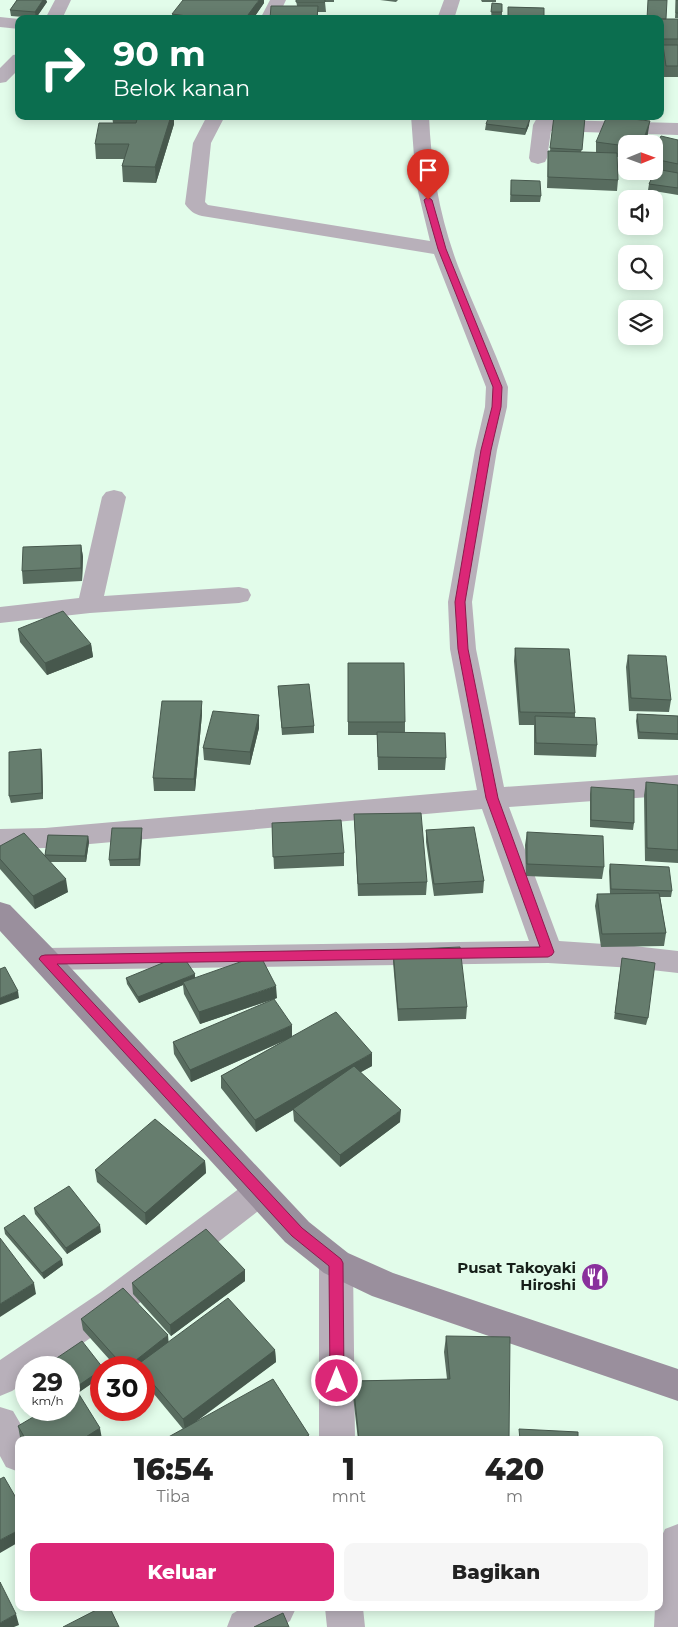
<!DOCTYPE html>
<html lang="id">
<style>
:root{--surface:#fff;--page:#f6f6f6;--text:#222;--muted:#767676;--accent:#db2777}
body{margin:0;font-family:Montserrat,sans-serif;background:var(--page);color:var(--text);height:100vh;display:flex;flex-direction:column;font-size:19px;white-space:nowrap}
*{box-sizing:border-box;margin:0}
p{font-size:16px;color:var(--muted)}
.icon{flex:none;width:28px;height:28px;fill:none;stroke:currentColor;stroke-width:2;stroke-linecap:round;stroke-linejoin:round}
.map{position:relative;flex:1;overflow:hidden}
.drawer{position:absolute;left:15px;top:1436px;width:648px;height:175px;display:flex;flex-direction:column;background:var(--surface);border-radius:10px;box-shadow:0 2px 12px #0003}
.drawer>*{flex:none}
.banner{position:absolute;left:15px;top:15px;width:649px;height:105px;border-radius:10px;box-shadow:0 2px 12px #0003;background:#0b6e4f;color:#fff;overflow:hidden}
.needle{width:32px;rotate:89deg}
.buttons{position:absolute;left:618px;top:135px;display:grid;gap:10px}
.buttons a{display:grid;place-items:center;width:45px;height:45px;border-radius:10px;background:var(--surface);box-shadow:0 2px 12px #0003;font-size:25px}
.speed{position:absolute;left:15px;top:1356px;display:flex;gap:10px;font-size:25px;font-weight:700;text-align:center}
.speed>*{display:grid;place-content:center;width:65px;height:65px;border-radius:50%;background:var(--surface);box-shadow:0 2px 12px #0003;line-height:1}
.speed small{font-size:12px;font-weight:400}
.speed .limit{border:8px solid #d22;background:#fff;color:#111}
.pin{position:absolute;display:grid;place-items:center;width:42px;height:42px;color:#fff;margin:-51px -21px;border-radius:50% 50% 50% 0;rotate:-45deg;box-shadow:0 0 5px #0007}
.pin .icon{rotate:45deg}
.me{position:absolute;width:55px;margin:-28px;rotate:0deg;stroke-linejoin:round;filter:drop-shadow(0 0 4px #0008)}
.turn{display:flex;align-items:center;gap:18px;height:105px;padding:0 15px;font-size:22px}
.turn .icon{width:65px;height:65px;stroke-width:2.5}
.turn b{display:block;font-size:35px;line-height:42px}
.eta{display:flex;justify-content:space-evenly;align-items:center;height:85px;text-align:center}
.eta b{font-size:30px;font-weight:800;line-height:35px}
.cta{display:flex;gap:10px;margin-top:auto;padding:10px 15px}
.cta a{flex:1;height:58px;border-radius:10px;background:var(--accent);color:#fff;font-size:20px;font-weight:800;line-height:58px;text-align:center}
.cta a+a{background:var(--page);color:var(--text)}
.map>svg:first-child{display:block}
</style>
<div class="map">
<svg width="678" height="1627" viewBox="0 0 678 1627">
<rect width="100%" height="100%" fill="#e2fcea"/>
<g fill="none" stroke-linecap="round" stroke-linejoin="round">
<path fill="#b8b0ba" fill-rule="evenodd" d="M55,0H71L62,19H45Z
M270,0H286L277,19H260Z
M444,0H460L454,19H437Z
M0,17L19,19V29L0,27Z
M19,54V69L6,82L0,83V68L13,55Z
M207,116H225L211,143L205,202L208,205L430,241L416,183L411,116H429C431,168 440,218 458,266C474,307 493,346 508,387L507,407L497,450L472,602L476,649L504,787L678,775V795L509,807L559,941L634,946L678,951V973L634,968L548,963L45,970L35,967L30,959L35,951L45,948L529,941L482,809L45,848L0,849V829L45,828L477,790L450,649L448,602L475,450L485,407L486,387L434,254L202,216C194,214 190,211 185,204L193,143Z
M538,116H556L554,120L678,123V135L551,131L547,158L545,162L538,164L531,162L529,158L533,125Z
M114,490L122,492L126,497L104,596L239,587L248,589L251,595L248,601L239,603L90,613L0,623V607L79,598L102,497L106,492Z
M259,1178L270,1182L275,1192L270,1202L125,1314L47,1368H26V1382L12,1391L0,1396V1360L101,1292L248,1182Z
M336,1248L348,1253L353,1263L355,1440H319V1263L324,1253Z
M0,1407L13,1411L30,1440H19V1472L6,1467L0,1456Z
M678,1524V1627H654L655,1608H659V1542L665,1529Z
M242,1608H296L290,1621L281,1627H227L232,1614Z
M325,1608H363L365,1627H327Z"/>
<path fill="#9a8f9d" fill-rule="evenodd" d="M0,902L10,905L55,951L309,1222L348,1253L393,1273L678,1369V1401L372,1296L324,1273L285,1242L0,931Z"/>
</g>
<path fill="#586c5f" d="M17,0H46L47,2L36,18L11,16L10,10Z
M296,0H334V2H325L326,12H318V19H270L297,6Z
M380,0H398L396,2Z
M481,0H496V2H482Z
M676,0H678V18H675Z
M264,3L253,19H173L172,14Z
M492,3L502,4V18H491Z
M508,7L544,8V19H508Z
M660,19H678V77H664L661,56L662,50L660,43Z
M112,116H174V124L156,183L123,182L122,166L124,159H96L95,144L113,123Z
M554,116L585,117L581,152L596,153V142L648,133L645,144H626V158L617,157L618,180L617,191L547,188L548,151H550Z
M486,124L529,125L525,135L485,130Z
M678,140V195L648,190L649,184L655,171H654V149Z
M511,180L541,196L540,202H510Z
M81,545L83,557L82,581L23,584L22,571Z
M18,629L91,644L93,657L47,675L20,642Z
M515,648L575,713V717L597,745L596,757L534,755V725H519L514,661Z
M628,655L671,700L669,712L629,711L626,667Z
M348,663L405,722V733L446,758L445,770H378L377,735H348Z
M278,686L314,726V733L282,735Z
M202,714L195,791H154L153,778Z
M637,714L678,716V740L638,739L636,721Z
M259,715V728L250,765L204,760L203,748Z
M41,749L42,756L43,799L11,803L9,796Z
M646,782L678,785V863L645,861L644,795Z
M591,787L634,823L633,830L590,827V794Z
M354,814L427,882L426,895L358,896Z
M272,823L344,853V866L274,869Z
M426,830L484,881L483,893L434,896L426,842Z
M527,832L604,867L602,879L526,876L525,845Z
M48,835L88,836L89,842L86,862H50L68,892L35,909L0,869V846L45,856Z
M142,835L140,866H110L109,860Z
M610,864L672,891L671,897H660L666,933L664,946L601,947L595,906L597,894H610L609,871Z
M393,950L467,1007L466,1019L398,1021L393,962Z
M622,958L648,1018L646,1025L614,1019Z
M126,978H195L277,998L200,1024L184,994L183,985L139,1003L127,984Z
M292,1037L372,1066L360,1072L400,1122L340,1167L294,1121L293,1110L256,1132L221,1088V1076L286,1040L191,1082L174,1054L173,1042Z
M205,1161L206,1173L146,1225L97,1182L95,1170Z
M34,1208L101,1232L67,1254L35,1214Z
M4,1228L63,1265L44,1279L5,1234Z
M245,1270V1281L171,1336L133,1294L132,1283Z
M81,1319L168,1342L275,1350L276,1362L183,1429L144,1382V1368H117L83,1330Z
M446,1336L509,1440H358L353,1396V1381L447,1379L444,1352Z
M69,1368H101V1377L78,1393L102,1439L22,1440L20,1437L18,1426L69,1410Z"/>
<path fill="#47584d" d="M43,0H46L47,2L36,18L35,12Z
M259,0H264V3L253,19H245Z
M171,116H174V124L156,183L155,167Z
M530,119L529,125L525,135L526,129Z
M650,121L648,133L645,144H642Z
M81,545L83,557L82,581L81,568Z
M91,644L93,657L47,675L45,663Z
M202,701V714L195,791L194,779Z
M259,715V728L250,765V752Z
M41,749L42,756L43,799L42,793Z
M142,828V835L140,866L139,859Z
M88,836L89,842L86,862L85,856Z
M66,879L68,892L35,909L33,896Z
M195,974V980L183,982V985L139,1003L138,997Z
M276,986L277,998L200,1024L199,1012Z
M18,991L19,998L0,1005V998Z
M292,1025V1037L191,1082L190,1070Z
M372,1053V1066L294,1110L293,1109V1110L256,1132L255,1120Z
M401,1110L400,1122L340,1167V1155Z
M205,1161L206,1173L146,1225L145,1213Z
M100,1225L101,1232L67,1254L66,1248Z
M62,1259L63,1265L44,1279L42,1273Z
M245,1270V1281L171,1336L170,1325Z
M34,1283L36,1294L0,1317V1304Z
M168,1335L169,1346L137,1365V1368H126Z
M275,1350L276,1362L185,1430L183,1419Z
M101,1370V1377L69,1399V1392Z
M100,1428L102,1439L101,1440H81Z
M309,1435V1440H300Z
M19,1530V1542L0,1553V1540Z
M16,1614L19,1625L14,1627H0V1623Z"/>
<path fill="#667d6e" stroke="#47584d" d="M17,0H43L35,12L10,10Z
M183,0H259L245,19H210L172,14Z
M296,0H325V2H296Z
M648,0H667L666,19H647Z
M676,0H678V13H676Z
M492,3L502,4V12H491Z
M271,6H318L317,19H270Z
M508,7L544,8V18L508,17Z
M350,17H375V19H350Z
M660,19H678V39H663L660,28Z
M663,45H678V66H666Z
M138,116H171L155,167L122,166L129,144H95L99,123H136Z
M489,116H511L530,119L526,129L486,124Z
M554,116L585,117L582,150L550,148Z
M607,116L650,121L642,144H626V146L596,142Z
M661,136L678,140V164L654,159V149Z
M548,151L617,153L618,180L548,177Z
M656,169L678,173V188L649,184Z
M511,180L540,181L541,196L511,195Z
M81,545V568L22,571L23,547Z
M63,611L91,644L45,663L18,629Z
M515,648L569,649L575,713L520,712Z
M628,655L666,656L671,700L631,698Z
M348,663H404L405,722H348Z
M309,684L314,726L282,728L278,686Z
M162,701H202L194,779L153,778Z
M213,711L259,715L250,752L203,748Z
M637,714L678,716V734L639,732Z
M535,716L595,718L597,745L536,743Z
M377,732L445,733L446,758L378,757Z
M41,749L42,793L9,796V752Z
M646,782L678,785V850L647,848Z
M591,787L634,790V823L591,820Z
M421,813L427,882L358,884L354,814Z
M341,820L344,853L273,857L272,823Z
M474,827L484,881L434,884L426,830Z
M112,828H142L139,859L109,860Z
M527,832L603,836L604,867L527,864Z
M24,833L66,879L33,896L0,859V846Z
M48,835L88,836L85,856L45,855Z
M610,864L669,867L672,891L611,889Z
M659,893L666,933L602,934L597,894Z
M460,947L467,1007L398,1009L393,950Z
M182,955L195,974L138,997L126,978Z
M260,955L276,986L199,1012L183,982Z
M622,958L655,963L648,1018L615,1013Z
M5,967L18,991L0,998V969Z
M274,999L292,1025L190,1070L173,1042Z
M336,1012L372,1053L255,1120L221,1076Z
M354,1066L401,1110L340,1155L293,1109Z
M155,1119L205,1161L145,1213L95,1170Z
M69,1186L100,1225L66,1248L34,1208Z
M24,1215L62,1259L42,1273L4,1228Z
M206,1229L245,1270L170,1325L132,1283Z
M0,1238L34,1283L0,1304Z
M123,1288L168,1335L126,1368H125L81,1319Z
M228,1298L275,1350L183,1419L144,1373V1368H139L137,1365Z
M446,1336L510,1337L509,1440H359L353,1381L450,1379Z
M82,1341L103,1368H101V1370L69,1392V1368H42Z
M273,1379L309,1435L300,1440H163Z
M77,1391L100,1428L81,1440H26L18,1426L45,1410H69V1396Z
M519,1429L578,1432V1440H520Z
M4,1477L19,1503V1530L0,1540V1479Z
M0,1582L16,1614L0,1623Z
M100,1608H110L119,1627H63Z
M283,1613L289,1627H254Z"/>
<path fill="#db2777" stroke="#8e194d" d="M428,197L432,200L446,249L502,387L501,407L491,450L465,602L468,649L498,798L554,952L552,955L548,957L57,964L302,1228L341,1259L343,1263L344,1381L342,1386L337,1388L332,1386L330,1381L329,1266L292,1236L39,959L41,956L45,955L540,947L486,798L458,649L455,602L481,450L492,407L493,387L438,249L424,200Z"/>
<defs>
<g id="restaurant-disc" transform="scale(1.4375)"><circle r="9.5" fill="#89309c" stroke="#e2fcea"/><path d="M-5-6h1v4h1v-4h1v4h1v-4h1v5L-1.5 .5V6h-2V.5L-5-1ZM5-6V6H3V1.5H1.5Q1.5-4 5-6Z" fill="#fff"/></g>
</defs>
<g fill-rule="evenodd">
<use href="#restaurant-disc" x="595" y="1277"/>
</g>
<g text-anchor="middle" stroke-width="4.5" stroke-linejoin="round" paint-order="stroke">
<g font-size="15" font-weight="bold" fill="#161f19" stroke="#e2fcea" text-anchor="end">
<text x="576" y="1273">Pusat Takoyaki<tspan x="576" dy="17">Hiroshi</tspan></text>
</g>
</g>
</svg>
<div class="buttons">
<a><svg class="needle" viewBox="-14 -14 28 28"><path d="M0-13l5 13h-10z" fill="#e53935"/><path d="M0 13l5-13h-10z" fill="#767676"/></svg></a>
<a><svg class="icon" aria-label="sound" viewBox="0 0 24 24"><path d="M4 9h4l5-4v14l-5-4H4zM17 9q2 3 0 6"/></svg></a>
<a><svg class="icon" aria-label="search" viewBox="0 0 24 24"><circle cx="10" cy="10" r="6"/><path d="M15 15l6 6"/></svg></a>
<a><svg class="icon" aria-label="layers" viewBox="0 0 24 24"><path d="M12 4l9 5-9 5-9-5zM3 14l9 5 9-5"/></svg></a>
</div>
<div class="speed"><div>29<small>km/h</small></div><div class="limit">30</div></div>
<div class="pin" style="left:428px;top:200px;background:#d93025"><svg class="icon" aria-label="arrive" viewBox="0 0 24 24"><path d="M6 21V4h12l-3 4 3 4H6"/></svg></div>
<svg class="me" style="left:337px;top:1381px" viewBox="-20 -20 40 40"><circle r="17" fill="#db2777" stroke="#fff" stroke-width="3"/><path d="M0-11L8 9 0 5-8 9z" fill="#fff"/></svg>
<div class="banner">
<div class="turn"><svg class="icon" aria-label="right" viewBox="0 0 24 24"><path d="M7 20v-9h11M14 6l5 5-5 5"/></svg><div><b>90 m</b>Belok kanan</div></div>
</div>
<section class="drawer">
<div class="eta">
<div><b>16:54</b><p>Tiba</p></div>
<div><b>1</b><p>mnt</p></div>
<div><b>420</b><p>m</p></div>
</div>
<div class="cta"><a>Keluar</a><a>Bagikan</a></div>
</section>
</div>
